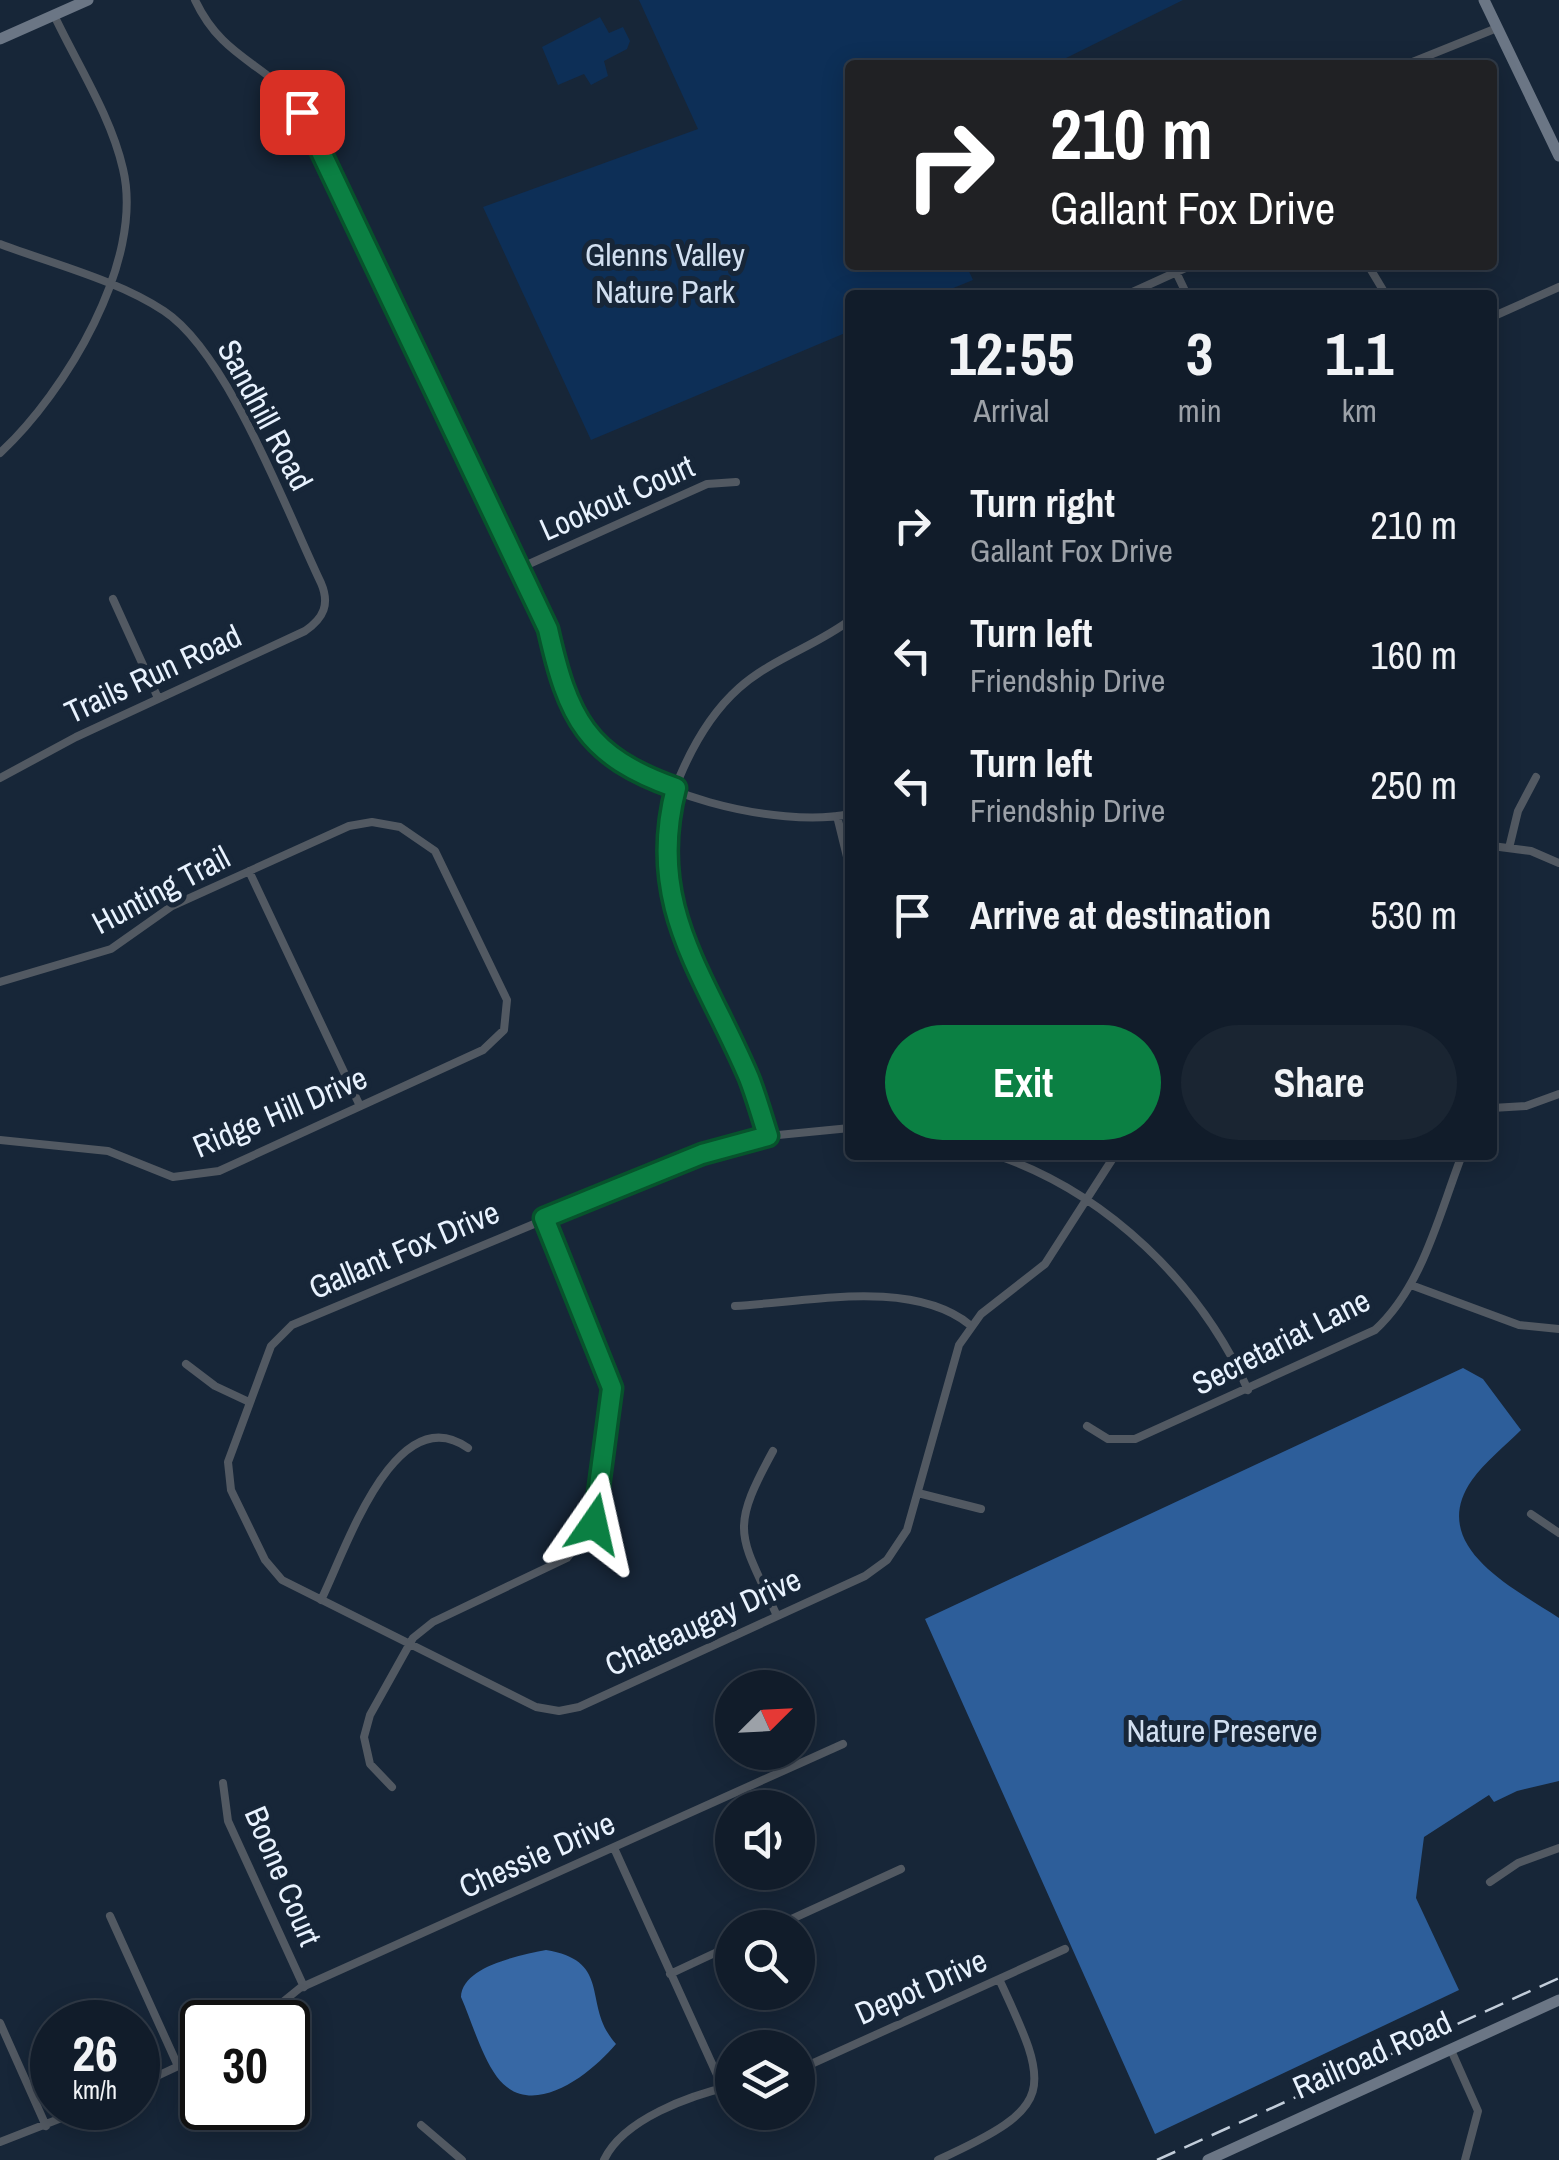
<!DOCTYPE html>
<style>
:root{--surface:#111c2a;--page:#1a2532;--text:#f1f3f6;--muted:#9ca1a8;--line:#303a47;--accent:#0b8043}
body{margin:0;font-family:"Archivo Narrow",sans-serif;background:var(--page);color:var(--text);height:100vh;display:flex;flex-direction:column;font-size:38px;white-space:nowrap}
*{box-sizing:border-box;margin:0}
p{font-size:32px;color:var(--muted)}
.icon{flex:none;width:55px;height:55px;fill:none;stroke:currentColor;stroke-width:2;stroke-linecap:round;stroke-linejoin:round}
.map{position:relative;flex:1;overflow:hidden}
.side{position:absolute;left:845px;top:290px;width:652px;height:870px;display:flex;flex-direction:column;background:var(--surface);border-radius:10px;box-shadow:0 5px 25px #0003,0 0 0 2px var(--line)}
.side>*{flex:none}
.hud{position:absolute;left:845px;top:60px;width:652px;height:210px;border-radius:10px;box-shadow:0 5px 25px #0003,0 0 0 2px var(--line);background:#202124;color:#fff;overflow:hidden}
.needle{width:65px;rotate:66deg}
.controls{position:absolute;left:715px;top:1670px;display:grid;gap:20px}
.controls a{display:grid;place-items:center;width:100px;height:100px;border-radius:50%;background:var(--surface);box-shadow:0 5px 25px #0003,0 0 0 2px var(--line);font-size:50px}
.speed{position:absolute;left:30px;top:2000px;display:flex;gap:20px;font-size:50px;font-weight:700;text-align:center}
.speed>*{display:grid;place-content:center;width:130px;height:130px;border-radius:50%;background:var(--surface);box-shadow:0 5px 25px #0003,0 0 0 2px var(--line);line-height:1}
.speed small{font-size:25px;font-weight:400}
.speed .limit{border:5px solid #111;border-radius:15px;background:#fff;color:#111}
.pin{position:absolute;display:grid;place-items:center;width:85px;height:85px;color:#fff;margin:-42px;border-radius:20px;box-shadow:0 5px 15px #0006}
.me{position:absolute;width:110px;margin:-55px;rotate:11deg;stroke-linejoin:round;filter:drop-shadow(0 0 8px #0008)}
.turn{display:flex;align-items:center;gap:35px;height:210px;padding:0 40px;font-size:45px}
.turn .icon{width:130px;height:130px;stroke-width:2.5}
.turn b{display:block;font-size:70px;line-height:85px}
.eta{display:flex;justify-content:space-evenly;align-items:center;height:170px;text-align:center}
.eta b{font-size:60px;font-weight:700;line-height:70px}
.action{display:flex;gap:20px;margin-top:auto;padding:20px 40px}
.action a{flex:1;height:115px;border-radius:60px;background:var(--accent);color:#fff;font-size:40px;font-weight:700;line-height:115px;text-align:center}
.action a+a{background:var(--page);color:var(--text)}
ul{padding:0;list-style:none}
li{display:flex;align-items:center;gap:30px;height:130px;padding:0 40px}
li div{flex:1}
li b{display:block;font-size:38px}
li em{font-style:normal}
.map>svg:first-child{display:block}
</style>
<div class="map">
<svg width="1559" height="2160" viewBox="0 0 1559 2160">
<rect width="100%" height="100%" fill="#172638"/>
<path fill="#0d2f57" d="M639,0H1183L1052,65H850V265H966L973,280L936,295H850V331L591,440L483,207L698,129Z
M600,17L609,33L623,27L630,41L627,49L604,61L608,76L591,85L584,74L558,85L542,47Z"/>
<path fill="#2d5e9a" d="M1463,1368L1483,1379L1521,1430C1505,1446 1485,1462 1472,1480C1426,1546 1514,1588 1559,1618V1781L1517,1791L1494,1802L1489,1795L1424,1837L1416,1898L1459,1990L1155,2134L925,1619Z"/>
<path fill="#3768a5" d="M546,1950C614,1961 581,2005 616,2044C591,2074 531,2122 497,2077C481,2055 472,2022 461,1997C462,1966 521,1955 546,1950Z"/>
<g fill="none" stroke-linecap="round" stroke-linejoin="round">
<path stroke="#525962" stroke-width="8" d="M195,0C224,62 271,63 302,112L548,629C556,667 563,705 587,735C634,794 779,829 850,814
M1405,65L1497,28
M0,244C53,264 117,280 164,311C228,353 286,510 321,583C330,604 324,618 305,631L76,737L0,778
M1368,265L1386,295
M1176,272L1187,295
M1126,295L1192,265
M1492,317L1559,287
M0,453C65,393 145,261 123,169C111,116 77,64 54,15
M520,568L707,484L736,482
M113,599L158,698
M837,816L850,869
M1492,846L1531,851L1559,863
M1509,848L1518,811L1536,777
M249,871L360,1106
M0,982L111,949L172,906L349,826L372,822L400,827L435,851L507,1000L504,1030L483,1050L219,1171L173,1177L108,1151L0,1140
M1492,1108L1526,1106L1559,1094
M850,1128L768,1136L702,1154L292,1325L271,1346L228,1462L231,1490L265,1560L282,1580L536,1707L559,1711L579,1707L865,1576L887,1560L907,1530L959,1345L981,1314L1045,1264L1115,1155
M768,1136C731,1019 629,904 680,776C694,743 712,712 739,688C773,658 816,646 850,620
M996,1155C1107,1193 1200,1283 1248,1390
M1411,1285L1519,1325L1559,1329
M735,1306C807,1302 912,1278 970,1325
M186,1364L215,1386L247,1401
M1087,1426L1108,1439H1135L1375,1330C1423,1286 1439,1214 1462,1155
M773,1451C728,1533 740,1534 777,1616
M918,1493L981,1509
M1531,1514L1559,1533
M321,1600C345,1552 395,1396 468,1448
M223,1783L228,1821L304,1987
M392,1787L370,1764L364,1737L370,1715L413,1638L433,1622L567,1558L594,1524L612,1388L544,1218
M614,1848L723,2088
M1490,1882L1518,1863L1559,1848
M110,1916L178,2066
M772,1928L901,1869
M670,1974L732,1945
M258,2022L300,1988L843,1744
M0,2023L46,2126
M1451,2050L1478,2111L1465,2160
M798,2070L1065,1949
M138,2085L202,2055
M421,2125L462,2160
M0,2142L87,2108
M604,2160C623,2119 691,2095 732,2086
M938,2160C1056,2106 1052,2092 999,1979"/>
<path stroke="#6b7685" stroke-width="11" d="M1484,0L1559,156
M0,39L88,0
M1208,2160L1559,2000"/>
<path stroke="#c2cdda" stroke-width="2.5" stroke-dasharray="20 10" stroke-linecap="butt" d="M1157,2160L1559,1978"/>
</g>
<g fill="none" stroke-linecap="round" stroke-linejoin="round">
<g stroke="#07532c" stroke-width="25">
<path id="route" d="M302,112L548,629C568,718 586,756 676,788C645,906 705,974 749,1078C756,1096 762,1117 768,1136L702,1154L544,1218L612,1388L594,1524"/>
</g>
<use href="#route" stroke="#0b8043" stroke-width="18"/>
</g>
<g text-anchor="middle" stroke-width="10" stroke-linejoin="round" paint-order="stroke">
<g font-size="32" fill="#d1dff0" stroke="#172638">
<text x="665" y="266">Glenns Valley<tspan x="665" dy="37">Nature Park</tspan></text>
<text x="1222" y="1742">Nature Preserve</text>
</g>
<g font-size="32" fill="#e8f2fe" stroke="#172638">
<text transform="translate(265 415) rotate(62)" y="11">Sandhill Road</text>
<text transform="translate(617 498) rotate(-24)" y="11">Lookout Court</text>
<text transform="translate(153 674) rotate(-25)" y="11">Trails Run Road</text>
<text transform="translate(161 890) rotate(-28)" y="11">Hunting Trail</text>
<text transform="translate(280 1112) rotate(-23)" y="11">Ridge Hill Drive</text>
<text transform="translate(404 1250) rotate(-23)" y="11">Gallant Fox Drive</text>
<text transform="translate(1281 1342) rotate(-27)" y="11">Secretariat Lane</text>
<text transform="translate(703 1622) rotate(-25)" y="11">Chateaugay Drive</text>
<text transform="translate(537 1855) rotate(-24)" y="11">Chessie Drive</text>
<text transform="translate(283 1876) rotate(67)" y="11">Boone Court</text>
<text transform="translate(921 1987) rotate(-24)" y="11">Depot Drive</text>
<text transform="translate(1372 2055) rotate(-24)" y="11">Railroad Road</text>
</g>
</g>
</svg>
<div class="controls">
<a><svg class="needle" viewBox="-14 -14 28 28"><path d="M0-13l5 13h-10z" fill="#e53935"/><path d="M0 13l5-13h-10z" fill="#9ca1a8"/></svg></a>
<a><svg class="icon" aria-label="sound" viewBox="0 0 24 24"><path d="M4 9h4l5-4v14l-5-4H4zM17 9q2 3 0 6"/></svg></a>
<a><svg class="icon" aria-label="search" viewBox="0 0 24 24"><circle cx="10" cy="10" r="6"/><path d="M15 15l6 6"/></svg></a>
<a><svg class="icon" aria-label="layers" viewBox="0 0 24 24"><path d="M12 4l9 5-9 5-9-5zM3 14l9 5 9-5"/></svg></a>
</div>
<div class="speed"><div>26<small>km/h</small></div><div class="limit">30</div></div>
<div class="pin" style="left:302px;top:112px;background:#d93025"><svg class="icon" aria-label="arrive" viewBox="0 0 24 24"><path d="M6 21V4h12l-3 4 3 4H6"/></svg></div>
<svg class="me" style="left:594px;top:1524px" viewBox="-20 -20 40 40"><path d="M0-17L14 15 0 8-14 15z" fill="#0b8043" stroke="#fff" stroke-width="4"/></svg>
<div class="hud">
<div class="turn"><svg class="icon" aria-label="right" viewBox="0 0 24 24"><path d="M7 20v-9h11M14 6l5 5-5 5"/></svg><div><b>210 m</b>Gallant Fox Drive</div></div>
</div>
<section class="side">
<div class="eta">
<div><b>12:55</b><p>Arrival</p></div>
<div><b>3</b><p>min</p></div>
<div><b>1.1</b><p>km</p></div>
</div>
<ul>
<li><svg class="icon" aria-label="right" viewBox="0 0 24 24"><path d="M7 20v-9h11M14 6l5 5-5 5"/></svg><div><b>Turn right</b><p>Gallant Fox Drive</p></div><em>210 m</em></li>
<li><svg class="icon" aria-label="left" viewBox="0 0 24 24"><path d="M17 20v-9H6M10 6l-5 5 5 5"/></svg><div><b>Turn left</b><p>Friendship Drive</p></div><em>160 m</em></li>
<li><svg class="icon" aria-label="left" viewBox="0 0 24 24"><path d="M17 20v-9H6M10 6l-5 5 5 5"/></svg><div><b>Turn left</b><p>Friendship Drive</p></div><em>250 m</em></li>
<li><svg class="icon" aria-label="arrive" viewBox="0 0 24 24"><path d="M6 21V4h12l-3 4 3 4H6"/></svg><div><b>Arrive at destination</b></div><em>530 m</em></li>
</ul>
<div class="action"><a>Exit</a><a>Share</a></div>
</section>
</div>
